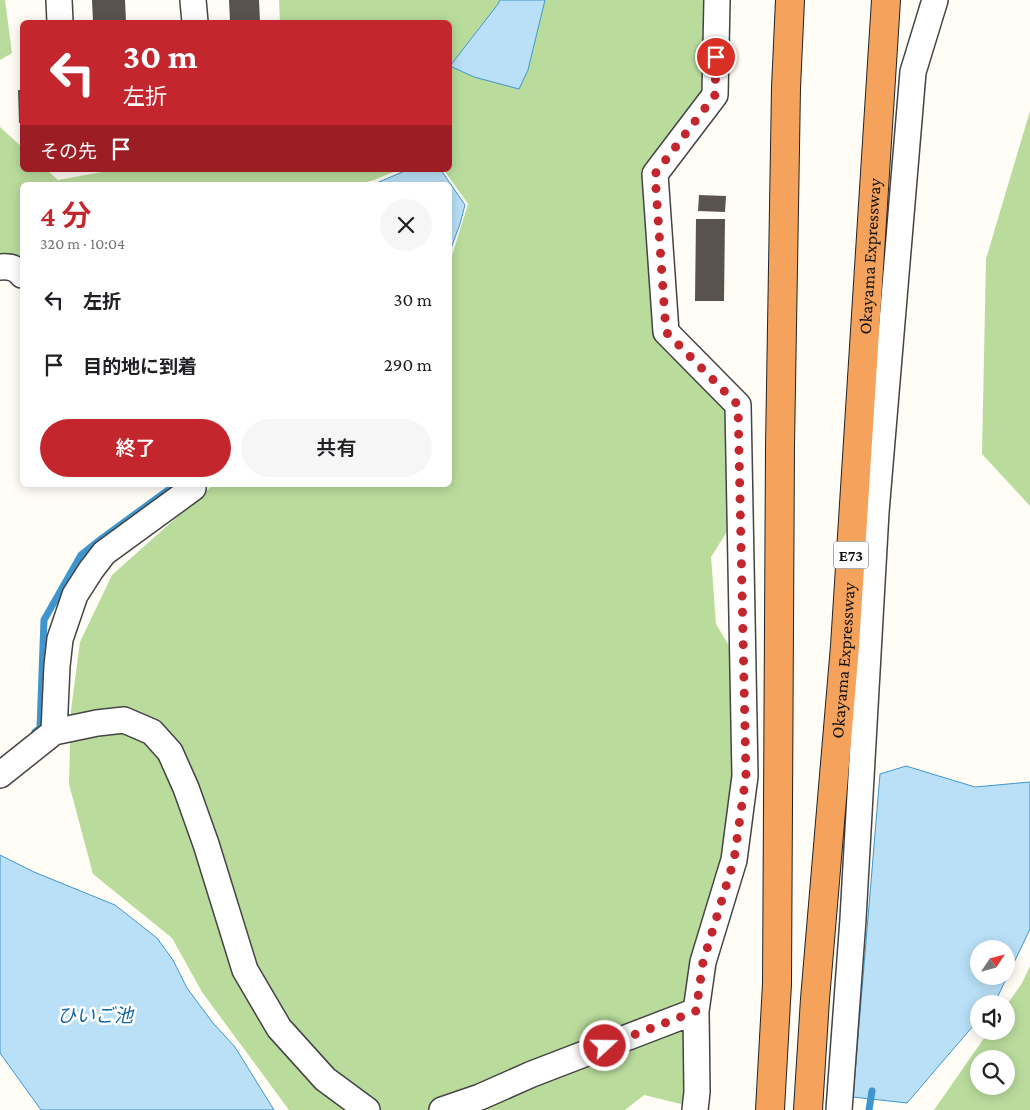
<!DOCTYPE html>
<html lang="ja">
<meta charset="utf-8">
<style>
:root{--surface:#fff;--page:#f6f6f6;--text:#202124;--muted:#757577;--accent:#c4262e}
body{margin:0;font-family:"Crimson Pro","Noto Sans JP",serif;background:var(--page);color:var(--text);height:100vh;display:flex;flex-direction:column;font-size:19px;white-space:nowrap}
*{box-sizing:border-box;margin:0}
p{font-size:16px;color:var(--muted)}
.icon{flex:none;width:28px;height:28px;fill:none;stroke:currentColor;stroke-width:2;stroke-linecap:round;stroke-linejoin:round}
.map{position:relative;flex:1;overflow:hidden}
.panel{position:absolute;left:20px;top:182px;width:432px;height:305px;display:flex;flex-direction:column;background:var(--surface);border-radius:8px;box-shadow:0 2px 12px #0003}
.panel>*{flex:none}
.banner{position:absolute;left:20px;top:20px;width:432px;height:152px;border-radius:8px;box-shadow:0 2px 12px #0003;background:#c4262e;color:#fff;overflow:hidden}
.needle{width:32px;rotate:54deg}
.fabs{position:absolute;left:970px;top:940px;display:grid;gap:10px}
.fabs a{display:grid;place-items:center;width:45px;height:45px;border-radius:50%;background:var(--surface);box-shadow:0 2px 12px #0003;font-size:25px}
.pin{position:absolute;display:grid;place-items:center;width:42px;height:42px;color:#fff;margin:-21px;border:2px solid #fff;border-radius:50%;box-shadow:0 1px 5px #0007}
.me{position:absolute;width:55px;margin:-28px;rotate:69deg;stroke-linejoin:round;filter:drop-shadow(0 0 4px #0008)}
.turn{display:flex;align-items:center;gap:18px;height:105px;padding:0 20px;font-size:22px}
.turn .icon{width:65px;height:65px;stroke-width:2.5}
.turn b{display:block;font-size:35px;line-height:42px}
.then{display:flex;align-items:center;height:48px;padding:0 20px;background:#0003;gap:10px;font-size:19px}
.round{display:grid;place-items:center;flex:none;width:52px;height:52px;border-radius:26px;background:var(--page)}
.head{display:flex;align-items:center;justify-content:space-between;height:85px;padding:0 20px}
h1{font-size:30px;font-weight:600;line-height:38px;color:var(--accent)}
.cta{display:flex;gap:10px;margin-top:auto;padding:10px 20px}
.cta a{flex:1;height:58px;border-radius:30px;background:var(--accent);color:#fff;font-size:20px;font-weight:600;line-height:58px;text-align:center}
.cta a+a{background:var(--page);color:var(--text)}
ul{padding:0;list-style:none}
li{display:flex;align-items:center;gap:15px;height:65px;padding:0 20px}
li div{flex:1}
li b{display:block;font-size:19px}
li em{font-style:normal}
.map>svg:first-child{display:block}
</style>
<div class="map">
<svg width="1030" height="1110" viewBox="0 0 1030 1110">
<rect width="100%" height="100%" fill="#fffdf5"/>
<path fill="#b9dc9c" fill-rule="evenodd" d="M0,0H5L12,53L0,60Z
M279,0H500L498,4L528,70L545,0H706L704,92L644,175L657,337L729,410L728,530L711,557L716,624L734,654L737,776L722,872L686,989L685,1105L644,1095L625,1110H289L202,992L172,938L93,874L69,784L71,710L80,642L112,575L213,485H450V262L468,204L444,170H450V22H280Z
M1030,111V506L982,454L986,259Z
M0,127L22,147V170H47L58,180L113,170H398L374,180L355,185H22V260L0,263Z
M1030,966V1110H934L989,1031H1006V1006L1022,983ZM979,1059H1006V1086H979Z"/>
<path fill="#b9e0f7" stroke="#3f96cf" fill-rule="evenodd" d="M500,0H545L528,70L519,89L474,77L450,66L498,4Z
M407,170H441L465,205L460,224L450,251V185H372Z
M906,766L975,787L1030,782V929L997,998L992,1004H979V1019L907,1103L853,1097L880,774ZM979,949H1006V976H979Z
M0,855L34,872L115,905L157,938L173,960L187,988L213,1023L235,1047L274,1110H41L0,1053Z"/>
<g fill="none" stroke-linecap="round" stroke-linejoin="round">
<path stroke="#3f96cf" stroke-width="7" d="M35,732L40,728L44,620L81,555L101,539L175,485
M869,1110L872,1091"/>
</g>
<path fill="#5a524d" d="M92,0H125L126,22H93Z
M229,0H259L260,22H230Z
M18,90H22V123H19Z
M699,195L726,196L725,212L698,211Z
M696,219H725L724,301H695Z"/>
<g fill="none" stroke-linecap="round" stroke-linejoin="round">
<g stroke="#444" stroke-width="28">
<path id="street" d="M59,0L60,22
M193,0L195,22
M0,267C9,266 17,268 22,275
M54,732L57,666L60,639L75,595L91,570L104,553L193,488L191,485
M0,775L54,732L97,723L124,720L152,732L170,752L186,788L206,844L245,970L279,1028L325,1079L367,1110
M442,1110L480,1097L532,1074L696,1011
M695,1110L697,1092L696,1011L703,962L734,860L745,776L738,405L666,332L655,174L715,95L717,0
M839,1110L853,919L876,512L913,72L935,0"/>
</g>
<g stroke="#222" stroke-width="30">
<g id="highway">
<path d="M770,1110L777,984L780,446L786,88L790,0"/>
<path id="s1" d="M808,1110L815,999L845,646L886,0"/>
</g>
</g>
<use href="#street" stroke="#fff" stroke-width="25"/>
<use href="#highway" stroke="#f5a25d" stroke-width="28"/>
</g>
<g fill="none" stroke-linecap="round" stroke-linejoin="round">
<path stroke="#c4262e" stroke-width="9" stroke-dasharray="0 16.2" d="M605,1046L696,1011L703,962L734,860L746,776L738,405L666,332L655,174L715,95L716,57"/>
</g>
<g text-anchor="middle" stroke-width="5" stroke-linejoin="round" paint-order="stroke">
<rect fill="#fff" stroke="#585858" stroke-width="1" x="833.5" y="541.5" width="35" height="27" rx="4"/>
<g font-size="16" font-weight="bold" fill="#111">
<text x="851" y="561">E73</text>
</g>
<g font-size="18" fill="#111" stroke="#fff">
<text dy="6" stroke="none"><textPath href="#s1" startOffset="856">Okayama Expressway</textPath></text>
<text dy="6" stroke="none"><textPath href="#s1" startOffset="451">Okayama Expressway</textPath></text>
</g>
<g font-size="19" font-style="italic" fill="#1768a6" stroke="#fff">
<text x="95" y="1022">ひいご池</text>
</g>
</g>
</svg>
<div class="fabs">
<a><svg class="needle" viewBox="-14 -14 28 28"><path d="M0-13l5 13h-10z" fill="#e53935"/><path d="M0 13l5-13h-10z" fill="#757577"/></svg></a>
<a><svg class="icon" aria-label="sound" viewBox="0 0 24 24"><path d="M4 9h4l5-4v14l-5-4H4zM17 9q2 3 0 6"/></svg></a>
<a><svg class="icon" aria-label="search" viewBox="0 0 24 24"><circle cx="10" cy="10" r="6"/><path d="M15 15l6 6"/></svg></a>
</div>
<div class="pin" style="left:716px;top:57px;background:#d93025"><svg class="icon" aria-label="arrive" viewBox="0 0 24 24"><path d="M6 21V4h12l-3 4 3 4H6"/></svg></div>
<svg class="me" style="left:605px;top:1046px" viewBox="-20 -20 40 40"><circle r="17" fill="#c4262e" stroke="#fff" stroke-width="3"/><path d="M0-11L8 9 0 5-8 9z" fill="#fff"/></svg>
<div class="banner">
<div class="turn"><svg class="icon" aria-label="left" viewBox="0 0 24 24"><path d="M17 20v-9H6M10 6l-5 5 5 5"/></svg><div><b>30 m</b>左折</div></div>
<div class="then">その先<svg class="icon" aria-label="arrive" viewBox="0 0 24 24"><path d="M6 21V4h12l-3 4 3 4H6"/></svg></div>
</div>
<section class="panel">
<div class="head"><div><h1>4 分</h1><p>320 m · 10:04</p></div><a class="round"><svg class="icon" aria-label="close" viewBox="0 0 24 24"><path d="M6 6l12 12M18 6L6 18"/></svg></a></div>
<ul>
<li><svg class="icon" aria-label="left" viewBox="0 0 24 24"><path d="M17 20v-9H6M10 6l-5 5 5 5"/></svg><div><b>左折</b></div><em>30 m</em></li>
<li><svg class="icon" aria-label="arrive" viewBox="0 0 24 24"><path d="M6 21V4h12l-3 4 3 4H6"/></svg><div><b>目的地に到着</b></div><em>290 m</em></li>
</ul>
<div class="cta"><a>終了</a><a>共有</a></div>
</section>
</div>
